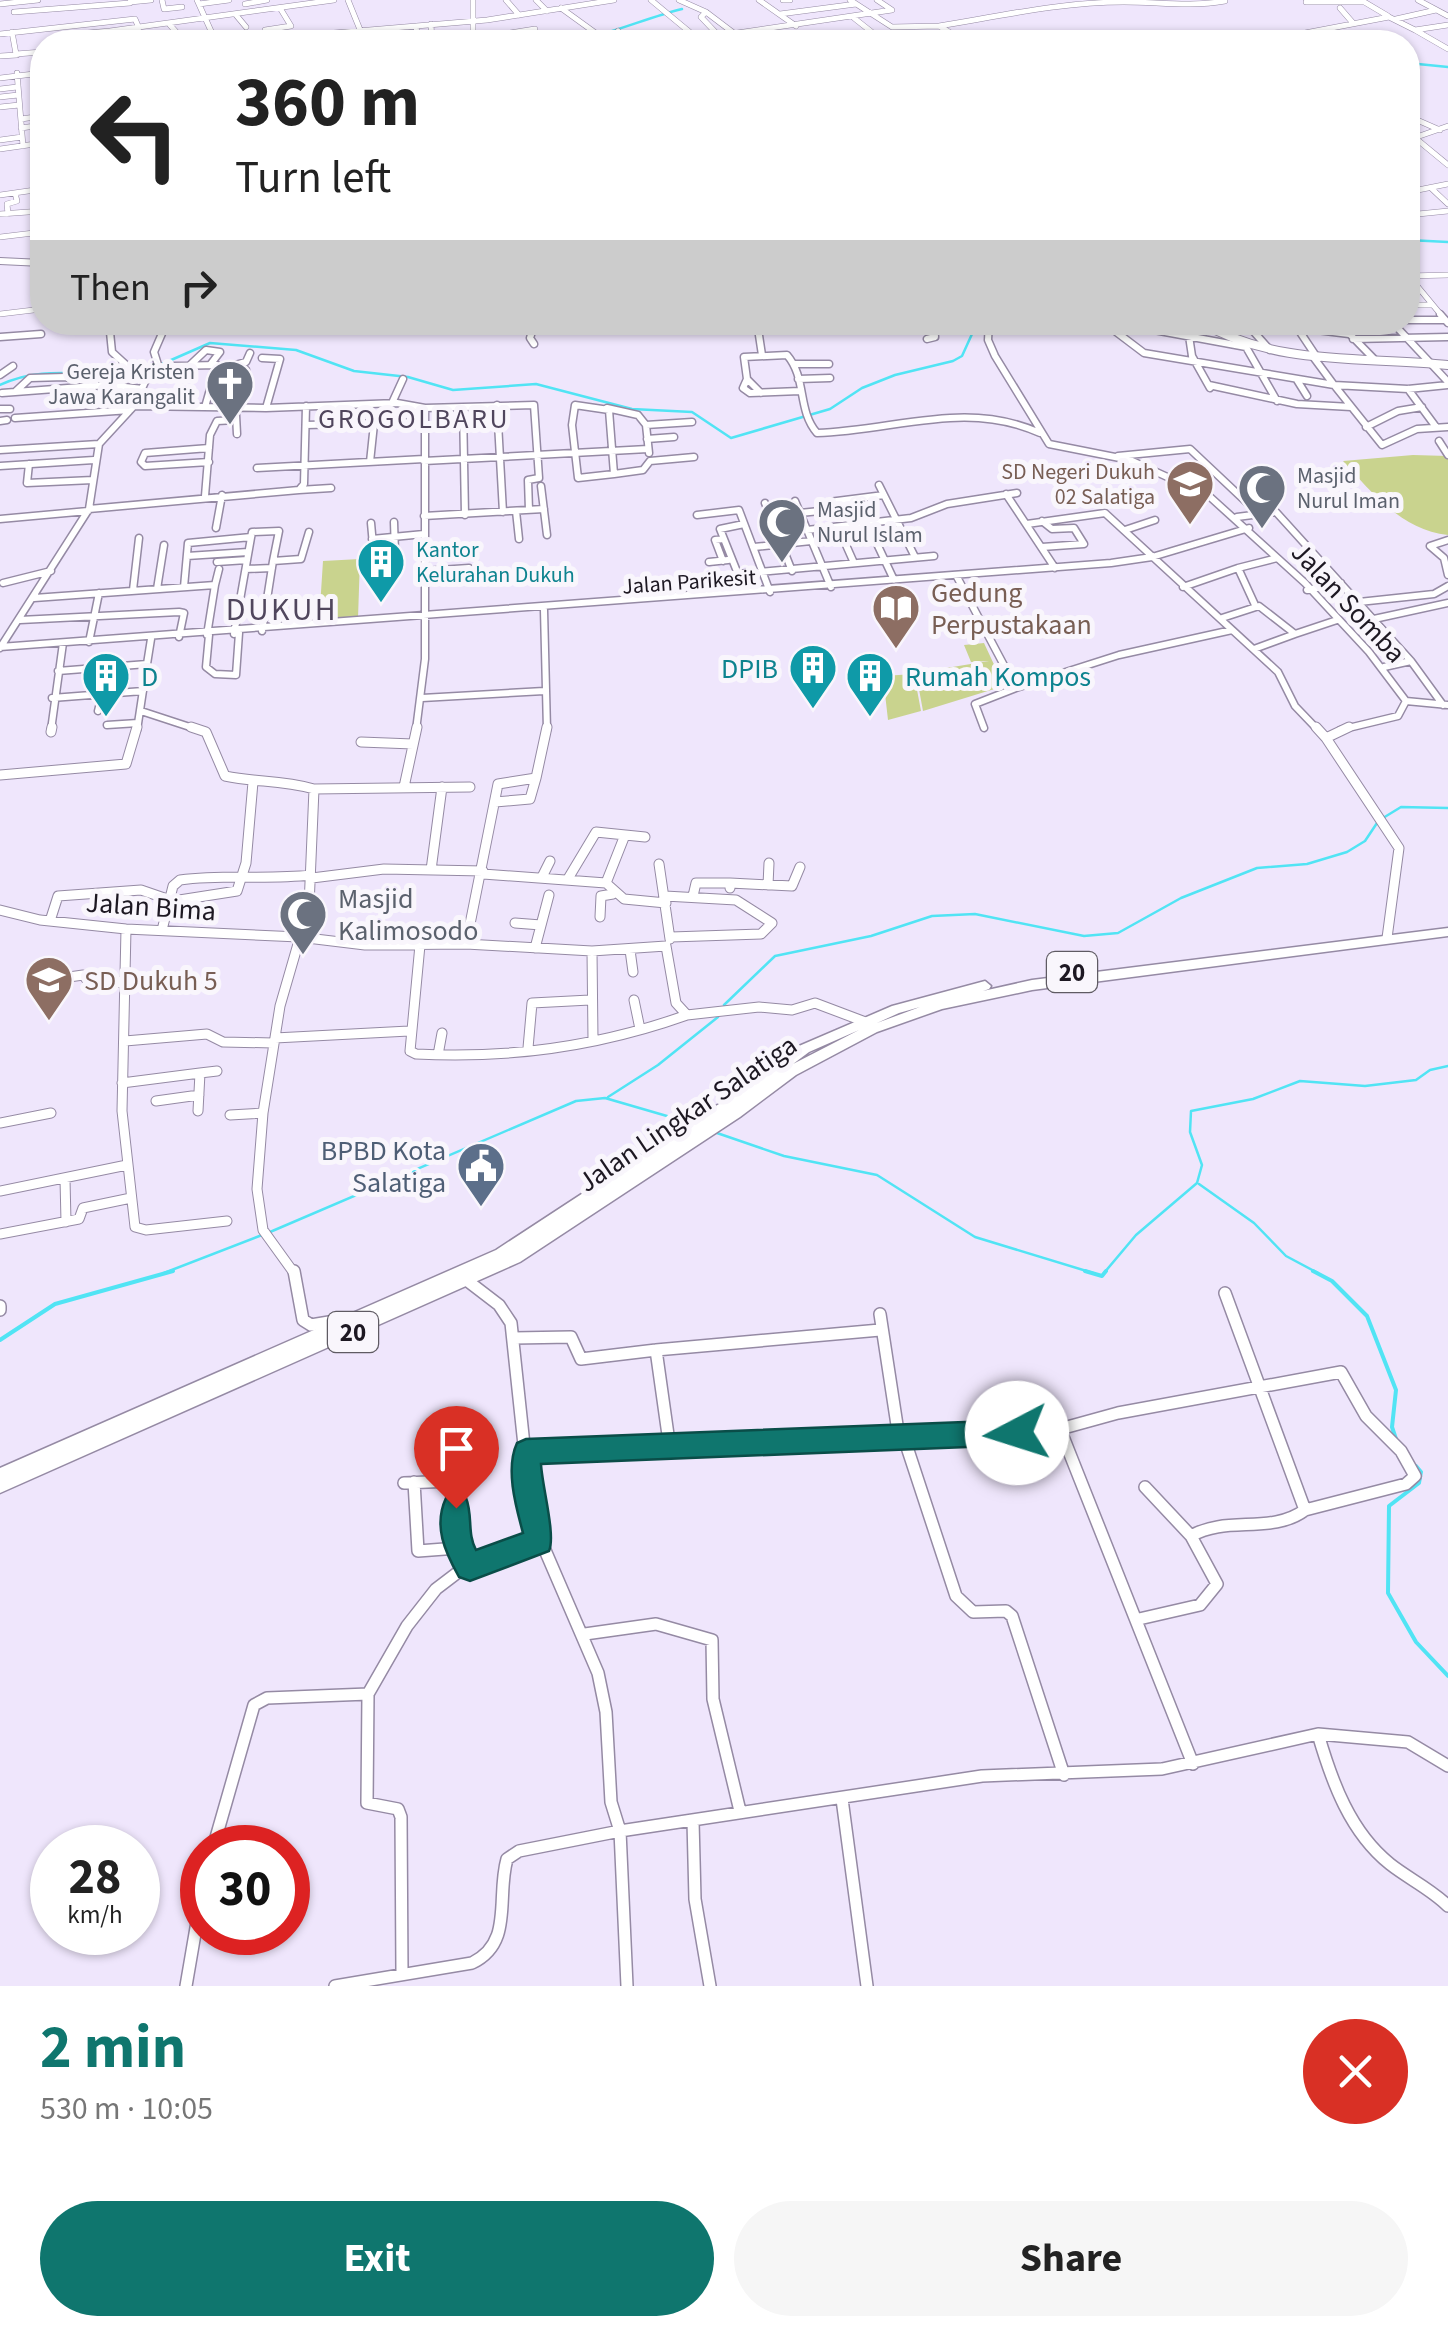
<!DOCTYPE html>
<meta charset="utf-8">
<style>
:root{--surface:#fff;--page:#f6f6f6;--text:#222;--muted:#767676;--accent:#0f766e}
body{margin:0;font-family:"Source Sans 3",sans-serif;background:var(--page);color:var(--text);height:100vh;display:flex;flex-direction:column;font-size:38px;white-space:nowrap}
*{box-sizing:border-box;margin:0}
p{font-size:32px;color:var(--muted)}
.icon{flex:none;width:55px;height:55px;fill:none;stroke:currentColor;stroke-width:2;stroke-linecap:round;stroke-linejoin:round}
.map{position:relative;height:1986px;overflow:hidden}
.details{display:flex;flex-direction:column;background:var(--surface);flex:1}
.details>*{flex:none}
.guide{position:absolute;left:30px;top:30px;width:1390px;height:305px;border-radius:40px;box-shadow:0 2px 8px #0004;background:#fff;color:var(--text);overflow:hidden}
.speed{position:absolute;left:30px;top:1825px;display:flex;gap:20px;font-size:50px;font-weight:700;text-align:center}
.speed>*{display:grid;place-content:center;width:130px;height:130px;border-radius:50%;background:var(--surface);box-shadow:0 2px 8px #0004;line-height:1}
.speed small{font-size:25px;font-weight:400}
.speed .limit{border:15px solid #d22;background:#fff;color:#111}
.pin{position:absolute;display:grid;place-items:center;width:85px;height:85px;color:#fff;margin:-102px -42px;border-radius:50% 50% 50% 0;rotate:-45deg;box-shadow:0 0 10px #0007}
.pin .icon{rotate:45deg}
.me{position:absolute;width:110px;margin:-55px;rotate:265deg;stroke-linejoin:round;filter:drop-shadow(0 0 8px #0008)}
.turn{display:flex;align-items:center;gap:35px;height:210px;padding:0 40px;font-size:45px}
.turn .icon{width:130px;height:130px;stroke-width:2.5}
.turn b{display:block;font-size:70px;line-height:85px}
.then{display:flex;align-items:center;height:95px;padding:0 40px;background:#0003;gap:20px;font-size:38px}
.round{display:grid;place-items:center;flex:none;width:105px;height:105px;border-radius:52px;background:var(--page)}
.headline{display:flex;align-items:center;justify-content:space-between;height:170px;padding:0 40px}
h1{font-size:60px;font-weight:700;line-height:75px;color:var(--accent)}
.button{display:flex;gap:20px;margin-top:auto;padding:20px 40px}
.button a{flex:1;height:115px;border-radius:60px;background:var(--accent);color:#fff;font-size:40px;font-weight:700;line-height:115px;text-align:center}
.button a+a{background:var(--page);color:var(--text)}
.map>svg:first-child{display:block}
</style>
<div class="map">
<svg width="1448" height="1986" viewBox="0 0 1448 1986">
<rect width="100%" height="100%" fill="#efe6fc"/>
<path fill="#c9d38e" d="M1413,455L1448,456V535C1402,530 1373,494 1343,461Z
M360,559L358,618L319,623L323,561Z
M984,643L1004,686L923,711L916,673L989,661L971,662L964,645Z
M914,674L921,711L888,720L883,676Z"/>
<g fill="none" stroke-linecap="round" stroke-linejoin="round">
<path stroke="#51e4f4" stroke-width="2.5" d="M565,42C605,37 642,19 682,9
M1408,63L1448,67
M1408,240L1448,242
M162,364L210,343L296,350L354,371L408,377L453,390L536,384L632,409L692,412L731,438L830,409L862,388L895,375L953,361L962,356L972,334L985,322
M0,385C51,360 102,384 155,368
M1383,818L1401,807L1448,808
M724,1005L775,956L871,936L932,916L975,914L1084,936L1118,933L1181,898L1257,868L1307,864L1347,852L1365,841L1377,823
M608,1097L658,1065L718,1017
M717,1133L784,1156L877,1175L975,1237L1093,1273
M1199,1184L1254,1223L1286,1256L1318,1273
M270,1232L576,1101L605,1098L691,1123
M164,1273L262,1235
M1104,1273L1136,1235L1197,1183L1202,1165L1190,1132L1191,1111L1253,1099L1300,1081L1365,1086L1416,1080L1430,1070L1448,1066"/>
<path stroke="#51e4f4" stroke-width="4" d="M1085,1271L1102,1276L1106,1271
M1313,1271L1332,1281L1367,1316L1396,1390L1392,1427L1396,1439
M0,1340L55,1304L173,1271
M1416,1466L1421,1472L1419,1483L1389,1506L1388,1593L1416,1642L1448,1676"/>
<g stroke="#958aa4" stroke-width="6">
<path id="minor-far3" d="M162,0L164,9L182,7
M197,0L216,42
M348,0L365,42
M473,0V39L535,29
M506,0L519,15
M536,0L547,11
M651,0L698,39
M679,0L706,12L701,17L719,36
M759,0L796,26
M783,0H790
M850,0L892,27L939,26L966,42
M1361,0L1388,16
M1418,0L1448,16
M130,2L151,0
M1306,2H1363
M0,4L38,0
M199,4L229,0
M245,4L267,0
M561,8L608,42
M1340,8L1353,23
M14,12L130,3
M706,12L735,34
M780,14L856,4
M236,15L246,27
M854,18L878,37
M1396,19L1436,10
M431,24L432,42
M170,25L185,42
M416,26L418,42
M939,26C1000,16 1062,2 1124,2C1159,2 1190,7 1225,1
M760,30L771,39L790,42
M1415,30L1448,49
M618,31L628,42
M12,32L16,54L42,52
M0,34L135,19L139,28
M77,34L110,31
M267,38L265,30L291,26L280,8
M795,41L830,36L840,42
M111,42L110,31L334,0
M226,42L487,20L614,0
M532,42L593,33
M676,42L892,10L877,0
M847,42L900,33L914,42
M1202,42L1305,33L1389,17L1415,30L1448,25
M0,56L17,55
M17,73L23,146
M0,78L42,73
M0,89L17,87
M0,97L18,95
M0,107L19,105
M1408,116L1440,130
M21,119L42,116
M21,128L42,125
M1408,132L1448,165
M0,140L22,137
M1408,140L1448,126
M0,149L42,143
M1431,188L1448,204
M1408,192L1448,184
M0,195L42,189
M0,214L42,211
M8,214L7,204L17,201L15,193
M1408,215L1448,211
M0,237L42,232
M1408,275L1442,316
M1408,276L1448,275
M1408,305H1432
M0,314L42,309"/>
</g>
<g stroke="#958aa4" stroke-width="9">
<path id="minor-far2" d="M1440,314L1448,323
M1408,320H1445
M757,322L762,355
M989,322L988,340L995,356L1049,444L1130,460L1209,496L1305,583L1369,652L1406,701L1398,716L1340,730
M1103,322L1144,353L1334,385L1382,445L1417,429L1448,427
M1111,322L1246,347L1277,401
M1245,322L1270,350
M1251,322L1349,334
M1338,322L1375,360
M1392,322L1448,382
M167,323L227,325
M992,325L1065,322
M1298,329L1318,359
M1189,336L1192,356L1210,388
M0,337L41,334
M927,339L935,337L934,322
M1353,339L1448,337
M534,344L530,338L535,322
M262,358L280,359L266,408
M1314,358L1334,385L1408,389L1448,385
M795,364H829
M235,365L246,362L250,353
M189,366L206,350L220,352L210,365
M160,371L154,352L167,322
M0,375L13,366
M144,377L171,366L217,365L205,407
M747,379L743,388L750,393L800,391
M798,379L830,378
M1297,380L1307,396
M1209,385L1297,404L1351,407
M1408,389L1436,427
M16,391L30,378L65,377L95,383
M2,393L107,385L143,389
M761,393L747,379L744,357L787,355C807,378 797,410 817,433C895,431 965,399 1040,433
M209,394L244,385L246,370L216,371
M392,403L403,379
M497,405L503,512
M575,405L609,410L614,474L578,478L572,425Z
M134,406L266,408L397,403L425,408V659L416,730
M463,407L465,515
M425,408L534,405L539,478L528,480L529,510
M607,408L638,415L646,425
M0,409H10
M236,415L237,434
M15,418L130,410
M0,421L7,420
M306,425L425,422
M1366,427L1398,411L1422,407
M647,439L674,437
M1439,441L1448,455
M209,448L145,453L141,462L145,466L209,462
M0,450L99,444
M649,453L646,425L692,422
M1118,456L1190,449L1258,513
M424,461L648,449
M370,462L374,424
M29,464L27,483L93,480
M0,466L94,460
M257,468L424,459
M614,474L643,470L650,461L694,457
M879,485L915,557
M541,486L547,535
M299,490L331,488
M1006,494L1055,568
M205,496L210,435L217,421L236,420
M856,499L894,580
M795,501L831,587
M765,503L792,571
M89,509L299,490L304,484L306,406
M831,510L829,502L884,495
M516,511L519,539
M800,513L859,507
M697,515L739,510L770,592
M424,516L544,509
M1237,517L1276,512L1411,661L1443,705
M0,519L88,511
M1042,521L1052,529L1074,528L1084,544L1042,547
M371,523L374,556L395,553L394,522
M744,524L720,529L738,574L934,556
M1027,524L1105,513L1278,672L1295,706L1318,730
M838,527L854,563
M216,528L222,495
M807,530L911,518L947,504L1017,493
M1125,530L1155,520
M372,539L424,534
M723,539L715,540L723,561
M1448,540L1430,546L1444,558L1448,575
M754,547L811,541
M187,556L248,552
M217,562L247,560
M709,562L728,560
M1238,568L1277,558
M246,569L272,568
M425,571L469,568
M956,575L1016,688L1119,655L1232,630
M3,583L51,571
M215,585L219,569
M184,587L188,543L251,537
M1183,587L1238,568L1255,605
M157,589L164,545
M133,590L139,538
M1307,590L1341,583
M34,598L215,585L207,635
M1359,602L1434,594L1448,586
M544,610L547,730
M1222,618L1259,606L1295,634L1254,649
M1374,619L1448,603
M20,620L179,612L184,613L179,637
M262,631L273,561L301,559L309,532
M234,634L252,532L279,531L273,561
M1295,634L1337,620
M209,635L206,667L215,674L236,675L239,633
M89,642L99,593
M0,647L1111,563L1152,557L1249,528
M0,648L89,509L99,444L134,406L145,382L112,352L109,322
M1384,667L1411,661
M58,671L147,664L151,639
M52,698L143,691
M422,698L544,691
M1406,701L1448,705
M98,711L102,695
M141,711L199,730
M107,725L138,723
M984,728L975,704L1016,688
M51,730L63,643
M137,730L147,664"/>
</g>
<g stroke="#958aa4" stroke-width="11">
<path id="minor-far1" d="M191,727L206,732L225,776C258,783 279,779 314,789
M1316,727L1326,738
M1349,727L1326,738L1399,848L1387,938
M51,732L52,727
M361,742L413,744
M0,775L126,764L137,727
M404,787L417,727
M495,802L530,799L536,778
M659,864L670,939
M431,870L442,787
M483,874L606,883L624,899L666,903
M543,875L550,861
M569,877L596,832L645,837
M312,878L384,869L483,871
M606,883L625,835
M730,883L792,886L800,867
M768,885L769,863
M665,896L736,900L772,923L761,934L671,937
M693,896L696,883H730V888
M0,910L40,920L126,929L299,937L365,945L466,944L592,951L666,946L676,1003L687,1015L759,1007L792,1010L815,1003L868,1023
M600,917L601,896L613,894
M50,921L58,896L141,890L173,901L237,891L246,863L253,782
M515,923L541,925
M126,929L122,1111L135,1227L146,1230L227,1221
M162,930L173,886L180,880C227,874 265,880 311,875
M466,944L498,784L536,778L547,727
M420,945L410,1051L416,1054C508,1059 600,1046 687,1015
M535,948L549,895
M630,950L633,972
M592,951L593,1039
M48,980L83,975L92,986L123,981
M634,1000L640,1029
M275,1038L409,1031
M125,1041L207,1034L223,1042L273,1043
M528,1048L532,1003L590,1000
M438,1055L442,1033
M200,1073L217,1071
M122,1083L200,1073L198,1111
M156,1101L199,1095
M230,1115L263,1113
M0,1123L51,1113
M65,1179L66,1222
M0,1191L127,1165
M0,1234L79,1219L83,1208L131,1198
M294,1273L263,1230L257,1189L263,1113L280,1006L309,906L314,789L470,787"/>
</g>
<g stroke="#958aa4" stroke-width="14">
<path id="minor" d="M294,1271L303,1320L311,1325L341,1320
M0,1306V1310
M880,1314L899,1438
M514,1338L571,1337L581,1359L656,1350
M1060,1429L1193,1764
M904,1438L956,1596L973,1612L1006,1611L1012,1616L1064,1775
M670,1449L656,1350L880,1330
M526,1452L943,1439L1060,1429L1118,1413L1341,1372L1366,1416L1401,1451L1415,1476L1406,1484L1305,1510
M414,1482L418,1551L458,1548
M404,1483L452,1481L456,1544L470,1567
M1191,1536C1227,1515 1271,1535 1305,1510L1225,1293
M1139,1619L1200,1605L1217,1584L1191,1536L1145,1487
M585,1634L656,1624L712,1640L713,1699L740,1811
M1318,1734C1332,1782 1350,1832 1390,1864C1409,1879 1431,1889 1448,1906
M842,1799L867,1986
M693,1821L695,1899L710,1986
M213,1848L254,1705L267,1698L368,1694
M402,1972L401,1817L398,1809L367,1803L368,1694L407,1626L436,1589L457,1573L539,1541
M186,1986L202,1893
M335,1986L472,1963C514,1943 496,1897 507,1859L519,1851L620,1831L611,1802L606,1712L598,1673L532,1520L511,1323L499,1305L469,1282
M627,1986L620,1831L982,1776L1162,1769L1318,1734L1408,1742L1448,1766"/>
</g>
<g stroke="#958aa4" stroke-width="8">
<path id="major-far1" d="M0,261L42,263"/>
</g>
<g stroke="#958aa4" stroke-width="10">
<path id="major" d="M1200,322C1278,367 1362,356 1448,365"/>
</g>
<g stroke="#958aa4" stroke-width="3">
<path id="highway" d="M1448,928V936L1032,990L942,1009L877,1032L796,1075L740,1117L520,1262L0,1493V1468L496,1250L719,1104L799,1046L892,1006L985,981L991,986L989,989L983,991L1032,980ZM920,1007L877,1023L899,1013ZM859,1030L793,1064L809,1052Z"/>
</g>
<use href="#minor-far3" stroke="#fff" stroke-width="5"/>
<use href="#minor-far2" stroke="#fff" stroke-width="6"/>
<use href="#minor-far1" stroke="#fff" stroke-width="9"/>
<use href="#minor" stroke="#fff" stroke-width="11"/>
<use href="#major-far1" stroke="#fff" stroke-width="6"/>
<use href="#major" stroke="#fff" stroke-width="8"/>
<use href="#highway" fill="#fff" fill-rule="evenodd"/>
</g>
<path fill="#0f766e" stroke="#0a4d48" stroke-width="2.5" d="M1017,1420L1027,1424L1031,1433L1027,1442L1017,1445L541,1464C542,1486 556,1535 549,1551L470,1581L459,1577C445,1552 433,1526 446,1498L456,1494L466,1498C473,1515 467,1534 476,1550L523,1533C516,1507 505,1469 517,1443L526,1439Z"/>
<defs>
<g id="church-pin" transform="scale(2.5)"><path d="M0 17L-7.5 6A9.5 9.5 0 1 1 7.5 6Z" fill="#6b7280" stroke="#f9f6fc"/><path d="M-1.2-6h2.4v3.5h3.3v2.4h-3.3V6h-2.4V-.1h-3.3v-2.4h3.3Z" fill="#fff"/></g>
<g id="school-pin" transform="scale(2.5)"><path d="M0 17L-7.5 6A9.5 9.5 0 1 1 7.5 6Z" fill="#8d6e63" stroke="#f9f6fc"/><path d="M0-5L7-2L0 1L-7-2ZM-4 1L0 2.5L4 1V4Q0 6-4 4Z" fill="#fff"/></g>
<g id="mosque-pin" transform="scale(2.5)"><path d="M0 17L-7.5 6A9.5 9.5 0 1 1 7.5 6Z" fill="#6b7280" stroke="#f9f6fc"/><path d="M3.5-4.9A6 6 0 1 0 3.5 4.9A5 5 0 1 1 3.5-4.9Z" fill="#fff"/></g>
<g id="building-pin" transform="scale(2.5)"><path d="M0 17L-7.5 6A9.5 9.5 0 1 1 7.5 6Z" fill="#0f9aa8" stroke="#f9f6fc"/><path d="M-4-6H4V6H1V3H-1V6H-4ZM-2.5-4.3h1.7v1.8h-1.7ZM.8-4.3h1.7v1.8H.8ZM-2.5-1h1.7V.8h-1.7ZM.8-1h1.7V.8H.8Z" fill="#fff"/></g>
<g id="library-pin" transform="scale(2.5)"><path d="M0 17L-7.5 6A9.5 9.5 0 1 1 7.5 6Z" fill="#8d6e63" stroke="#f9f6fc"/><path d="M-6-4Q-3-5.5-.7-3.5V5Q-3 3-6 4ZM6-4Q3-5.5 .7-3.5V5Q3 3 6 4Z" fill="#fff"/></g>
<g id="civic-pin" transform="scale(2.5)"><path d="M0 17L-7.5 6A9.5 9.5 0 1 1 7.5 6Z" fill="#5c6f8a" stroke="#f9f6fc"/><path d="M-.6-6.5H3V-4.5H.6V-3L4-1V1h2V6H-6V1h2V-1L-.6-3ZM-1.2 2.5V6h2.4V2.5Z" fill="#fff"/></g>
</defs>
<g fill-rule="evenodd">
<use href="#church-pin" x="230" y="384"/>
<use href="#school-pin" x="1190" y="484"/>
<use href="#mosque-pin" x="1262" y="488"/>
<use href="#mosque-pin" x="782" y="522"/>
<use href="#building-pin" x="381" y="562"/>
<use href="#library-pin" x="896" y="608"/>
<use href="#building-pin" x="813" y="668"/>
<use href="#building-pin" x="106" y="676"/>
<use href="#building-pin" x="870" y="676"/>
<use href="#mosque-pin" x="303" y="914"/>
<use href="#school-pin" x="49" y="980"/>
<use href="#civic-pin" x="481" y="1166"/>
</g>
<g text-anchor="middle" stroke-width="10" stroke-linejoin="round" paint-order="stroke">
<g font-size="22" fill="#5b616d" stroke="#f9f6fc" text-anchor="start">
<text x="195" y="379" text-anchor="end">Gereja Kristen<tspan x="195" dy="25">Jawa Karangalit</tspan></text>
<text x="1297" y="483">Masjid<tspan x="1297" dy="25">Nurul Iman</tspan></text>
<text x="817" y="517">Masjid<tspan x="817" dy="25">Nurul Islam</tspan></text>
</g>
<g font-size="22" fill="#785e54" stroke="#f9f6fc" text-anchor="end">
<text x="1155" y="479">SD Negeri Dukuh<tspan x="1155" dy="25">02 Salatiga</tspan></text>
</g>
<g font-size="22" fill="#0d838f" stroke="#f9f6fc" text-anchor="start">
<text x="416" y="557">Kantor<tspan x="416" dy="25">Kelurahan Dukuh</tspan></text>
</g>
<g font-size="22" fill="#1d1822" stroke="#f9f6fc">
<text transform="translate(689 581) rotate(-4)" y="8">Jalan Parikesit</text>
</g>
<g fill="#f9f6fc" stroke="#5f5b63" stroke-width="2.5">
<rect x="1047" y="952" width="50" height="40" rx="8"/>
<rect x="328" y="1312" width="50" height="40" rx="8"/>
</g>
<g font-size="25" font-weight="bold" fill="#1d1822">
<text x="1072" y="981">20</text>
<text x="353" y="1341">20</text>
</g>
<g font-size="28" letter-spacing="2.5" fill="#50465d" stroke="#f9f6fc">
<text x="414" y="428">GROGOLBARU</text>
</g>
<g font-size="28" fill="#785e54" stroke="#f9f6fc" text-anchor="start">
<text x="931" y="602">Gedung<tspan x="931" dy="32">Perpustakaan</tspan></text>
<text x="84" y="990">SD Dukuh 5</text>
</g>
<g font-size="28" fill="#1d1822" stroke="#f9f6fc">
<text transform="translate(1349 602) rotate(47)" y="10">Jalan Somba</text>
<text transform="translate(151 906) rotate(4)" y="10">Jalan Bima</text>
<text transform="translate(687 1113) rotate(-34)" y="10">Jalan Lingkar Salatiga</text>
</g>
<g font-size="28" fill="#0d838f" stroke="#f9f6fc" text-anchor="start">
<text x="778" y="678" text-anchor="end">DPIB</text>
<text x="141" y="686">D</text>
<text x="905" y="686">Rumah Kompos</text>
</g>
<g font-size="28" fill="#5b616d" stroke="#f9f6fc" text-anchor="start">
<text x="338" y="908">Masjid<tspan x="338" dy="32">Kalimosodo</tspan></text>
</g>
<g font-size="28" fill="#4e5e75" stroke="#f9f6fc" text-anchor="end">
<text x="446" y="1160">BPBD Kota<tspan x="446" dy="32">Salatiga</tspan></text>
</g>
<g font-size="32" letter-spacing="2.5" fill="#50465d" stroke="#f9f6fc">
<text x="282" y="620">DUKUH</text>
</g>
</g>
</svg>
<div class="speed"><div>28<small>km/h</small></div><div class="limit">30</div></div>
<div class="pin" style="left:456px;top:1508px;background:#d93025"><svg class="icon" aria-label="arrive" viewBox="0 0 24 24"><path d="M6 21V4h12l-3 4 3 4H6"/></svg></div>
<svg class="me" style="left:1017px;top:1433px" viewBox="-20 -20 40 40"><circle r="19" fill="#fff"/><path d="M0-13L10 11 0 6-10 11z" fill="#0f766e"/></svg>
<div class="guide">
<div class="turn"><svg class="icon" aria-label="left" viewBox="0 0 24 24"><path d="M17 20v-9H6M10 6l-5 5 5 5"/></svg><div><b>360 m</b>Turn left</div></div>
<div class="then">Then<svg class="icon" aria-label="right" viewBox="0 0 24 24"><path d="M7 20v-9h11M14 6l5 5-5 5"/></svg></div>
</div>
</div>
<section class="details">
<div class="headline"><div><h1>2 min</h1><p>530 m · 10:05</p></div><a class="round" style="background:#d93025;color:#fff"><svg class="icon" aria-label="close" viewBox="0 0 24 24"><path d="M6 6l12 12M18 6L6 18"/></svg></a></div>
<div class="button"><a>Exit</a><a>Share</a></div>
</section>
